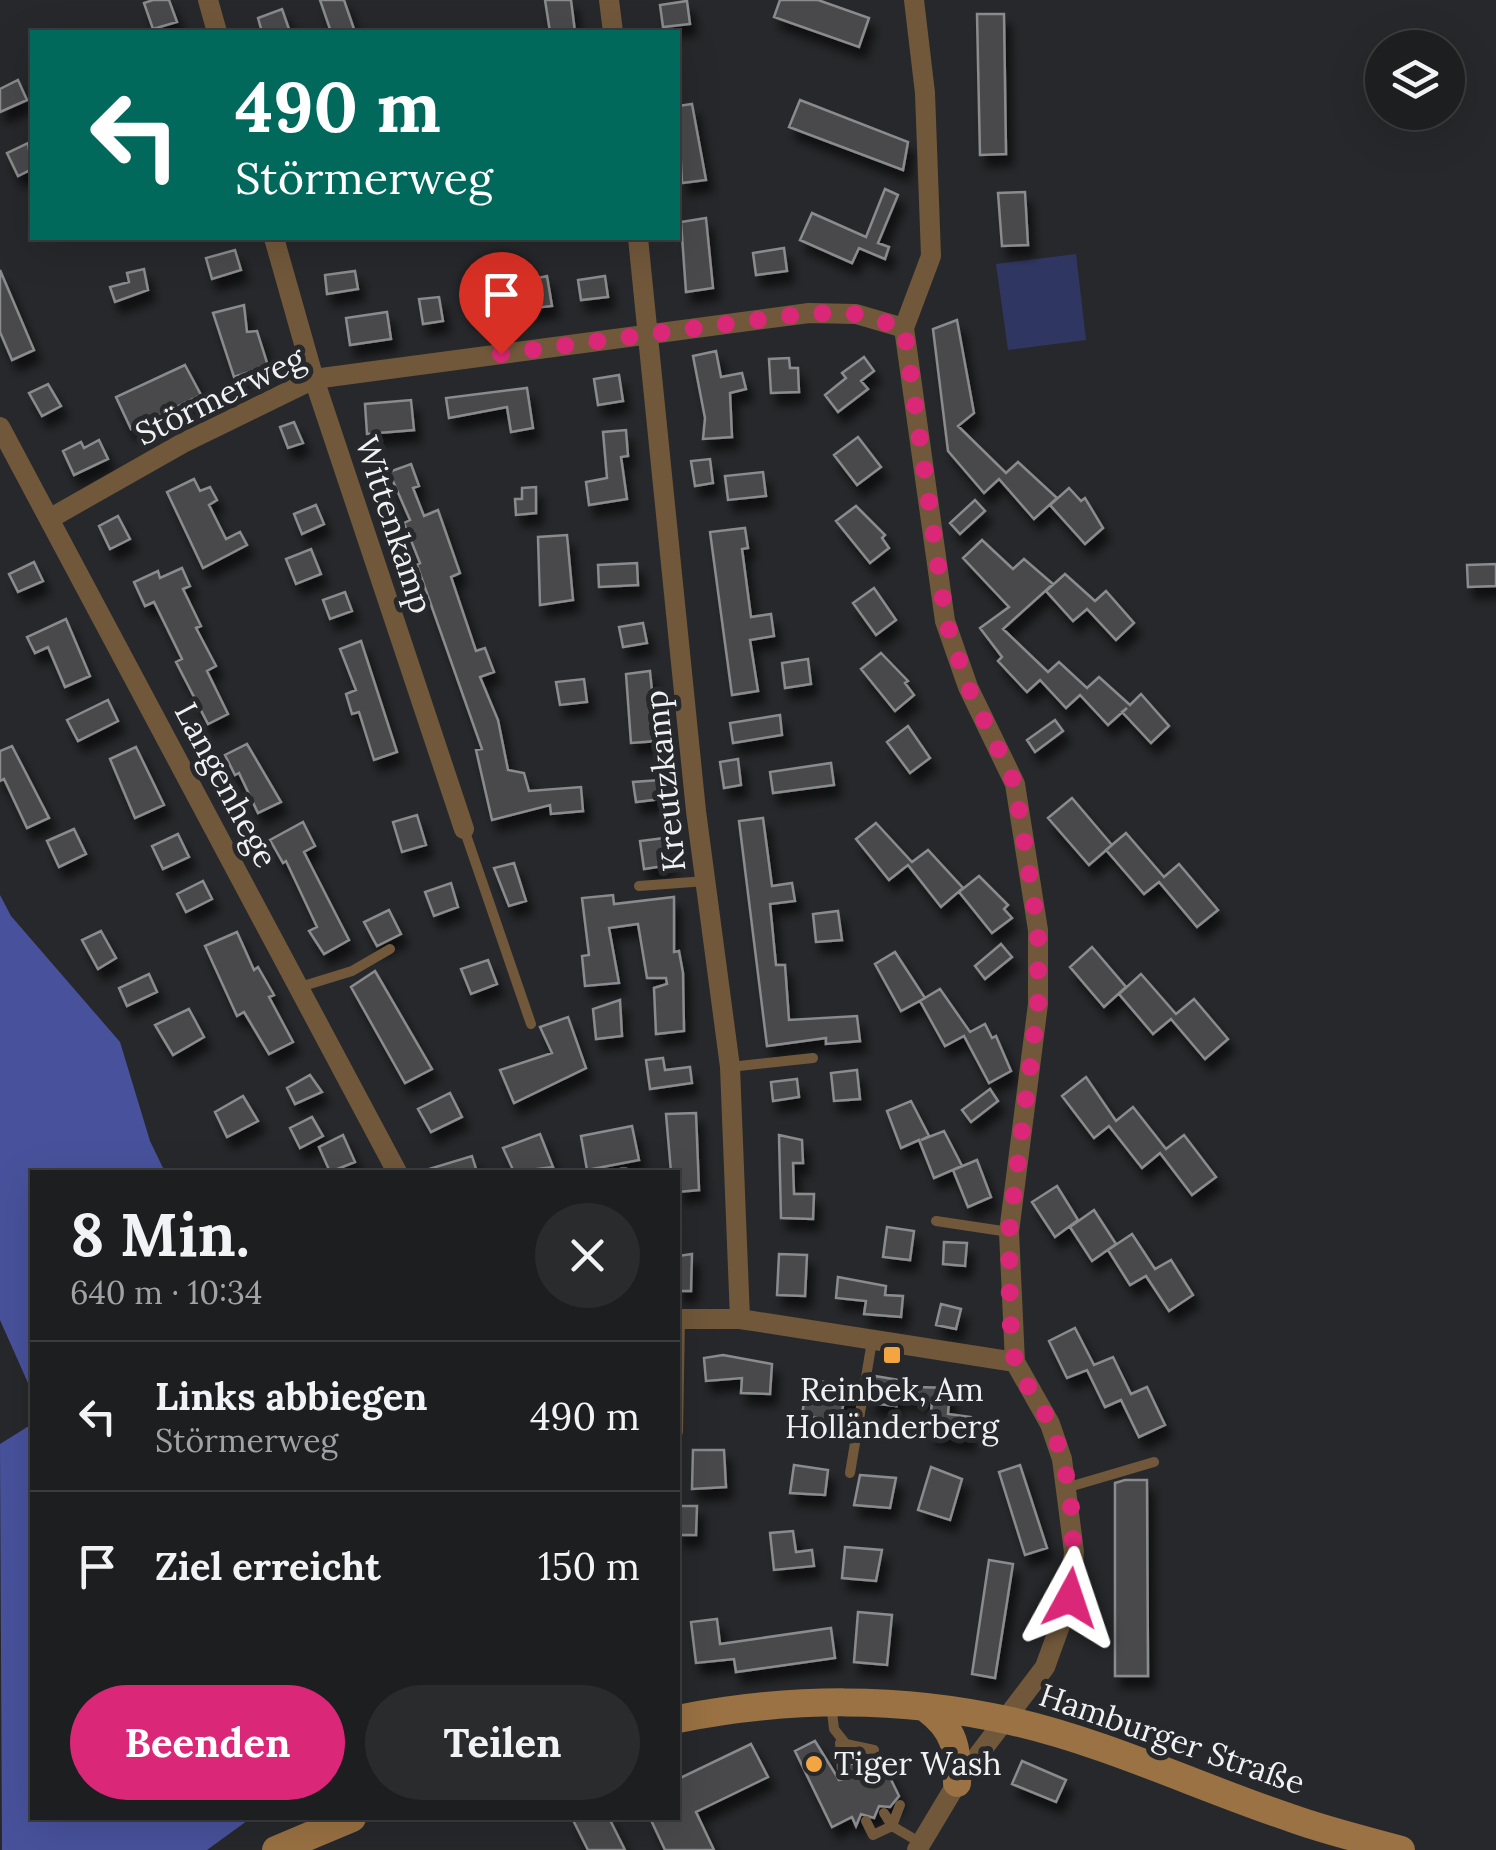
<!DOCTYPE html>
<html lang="de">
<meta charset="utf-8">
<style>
:root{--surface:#1d1e20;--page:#2a2b2d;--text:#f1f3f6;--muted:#a0a2a5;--line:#3b3c3e;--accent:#db2777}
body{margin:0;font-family:Lora,serif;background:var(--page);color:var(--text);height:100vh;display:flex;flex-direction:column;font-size:38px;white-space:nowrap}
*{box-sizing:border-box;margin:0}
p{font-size:32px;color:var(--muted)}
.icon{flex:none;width:55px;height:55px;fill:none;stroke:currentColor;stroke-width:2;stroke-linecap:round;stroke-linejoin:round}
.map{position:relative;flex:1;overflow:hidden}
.panel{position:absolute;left:30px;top:1170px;width:650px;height:650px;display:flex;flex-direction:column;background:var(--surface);border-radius:0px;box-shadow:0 10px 40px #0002,0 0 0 2px var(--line)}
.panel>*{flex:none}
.banner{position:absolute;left:30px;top:30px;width:650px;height:210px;border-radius:0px;box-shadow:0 10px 40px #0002,0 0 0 2px var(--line);background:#00695c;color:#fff;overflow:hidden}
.tools{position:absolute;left:1365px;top:30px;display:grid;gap:20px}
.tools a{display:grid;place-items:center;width:100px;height:100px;border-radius:50%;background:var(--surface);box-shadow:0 10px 40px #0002,0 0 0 2px var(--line);font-size:50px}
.pin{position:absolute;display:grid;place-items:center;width:85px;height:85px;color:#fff;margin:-102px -42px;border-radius:50% 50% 50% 0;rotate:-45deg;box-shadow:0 0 10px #0007}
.pin .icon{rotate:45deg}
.me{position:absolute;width:110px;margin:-55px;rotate:5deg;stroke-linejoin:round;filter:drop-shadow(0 0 8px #0008)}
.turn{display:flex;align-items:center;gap:35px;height:210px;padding:0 40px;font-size:45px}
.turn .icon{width:130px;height:130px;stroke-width:2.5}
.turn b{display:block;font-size:70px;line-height:85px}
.round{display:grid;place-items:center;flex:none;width:105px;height:105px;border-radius:52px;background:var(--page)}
.overview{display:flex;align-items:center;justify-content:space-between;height:170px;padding:0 40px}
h1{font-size:60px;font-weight:700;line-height:75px}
.cta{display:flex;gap:20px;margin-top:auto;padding:20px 40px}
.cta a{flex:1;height:115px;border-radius:60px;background:var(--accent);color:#fff;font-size:40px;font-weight:700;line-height:115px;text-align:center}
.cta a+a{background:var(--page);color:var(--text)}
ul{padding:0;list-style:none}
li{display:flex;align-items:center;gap:30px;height:150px;padding:0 40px;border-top:2px solid var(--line)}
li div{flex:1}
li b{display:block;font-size:38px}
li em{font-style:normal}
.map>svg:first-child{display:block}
</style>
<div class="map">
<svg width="1496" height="1850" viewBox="0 0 1496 1850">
<defs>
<filter id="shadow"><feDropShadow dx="6" dy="11" stdDeviation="5" flood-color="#0009"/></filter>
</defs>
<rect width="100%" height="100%" fill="#27282b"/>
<path fill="#2f3661" d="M1076,254L1086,340L1008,350L996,264Z"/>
<path fill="#48529c" d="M0,895L11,916L120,1042L150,1141L165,1172H32V1392L0,1320Z
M32,1424V1818H251L207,1850H2L0,1444Z"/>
<path fill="#48494c" stroke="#8a8b8e" stroke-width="2.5" filter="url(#shadow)" d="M153,0H169L177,22L153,29L144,3Z
M320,0H344L355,32H331Z
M545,0H571L575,32H550Z
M780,0H818L869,18L859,47L774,17Z
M687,1L690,24L663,27L660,5Z
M282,9L290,32H262L258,18Z
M977,14H1004L1006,154L980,155Z
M18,80L27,100L0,112V89Z
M800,100L908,142L903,170L789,127Z
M692,104L706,180L682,183L678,106Z
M28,143L32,169L18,176L7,153Z
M885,189L898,195L878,243L889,247L885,259L859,248L852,263L800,240L812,213L866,237Z
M1025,192L1028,245L1002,246L998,193Z
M706,218L713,288L686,292L681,222Z
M784,248L787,271L756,275L753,253Z
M235,250L241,270L212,279L206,258Z
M144,269L148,290L115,302L110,287L129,282L127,273Z
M0,270L34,350L12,360L0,332Z
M355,271L358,289L327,294L325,275Z
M547,276L552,306L470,315L467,294L515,287V283Z
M605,276L608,297L581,300L578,280Z
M439,297L443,321L423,324L419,299Z
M244,305L247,332L257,331L268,366L234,377L213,313Z
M387,312L391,339L350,345L346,318Z
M957,320L974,413L958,426L1006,473L1018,462L1057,498L1034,519L999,479L984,493L948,451L933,329Z
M716,351L721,377L742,373L746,389L730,393L732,437L703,439L705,418L693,356Z
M864,357L874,371L861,381L868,389L838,412L825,395L846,378L842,373Z
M789,358L790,368H798L799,392L771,393L769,359Z
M185,365L201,395L131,429L116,397Z
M619,375L623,401L598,405L594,379Z
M48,384L61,406L42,416L29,393Z
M527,388L533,428L511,432L507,407L449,418L446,398Z
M411,400L414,430L367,434L365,404Z
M294,422L303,443L288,448L280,427Z
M626,430L628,456L621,457L627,499L589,505L586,482L607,478L603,432Z
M858,437L881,467L857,485L834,455Z
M99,440L108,459L74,475L63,451L81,442L84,448Z
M710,459L713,483L695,486L691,461Z
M411,464L419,486L413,488L424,516L438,510L460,573L451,577L476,651L485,648L494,672L480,677L498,720L508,770L524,773L529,791L581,787L583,811L551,814L550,805L492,820L476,750L482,749L417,565L420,563L404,523L410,520L389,472Z
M763,472L766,496L728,500L725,476Z
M194,479L200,491L210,487L217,500L209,505L226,539L240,532L247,545L203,568L167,492Z
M536,487V513L516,515L515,499H522V488Z
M1069,488L1081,501L1085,498L1103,528L1085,544L1050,505Z
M975,500L985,511L960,534L950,523Z
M316,505L324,524L302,534L294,514Z
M856,506L885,535L882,538L889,548L870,563L836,521Z
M118,516L130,539L110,549L99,526Z
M745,528L748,548L742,549L751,617L771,614L774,636L750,640L758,691L732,695L710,532Z
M567,535L573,600L540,605L538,537Z
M982,540L1013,569L1024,559L1053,584L1003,629L1048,672L1059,662L1087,688L1099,677L1130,705L1141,694L1169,726L1151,743L1122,712L1127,708L1108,725L1080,695L1066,708L1040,680L1027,692L998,661L1002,657L980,628L1009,607L963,558Z
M311,549L321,574L296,584L286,559Z
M34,562L43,581L18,592L9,574Z
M637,563L638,585L599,587L598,565Z
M1496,564V586L1468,587L1467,565Z
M182,568L190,586L183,589L201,626L196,628L216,666L207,671L228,714L208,724L176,662L182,659L154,602L145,606L134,582L158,571L160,578Z
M1065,574L1095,601L1106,591L1134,623L1116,640L1087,609L1073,621L1046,591Z
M874,588L896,620L876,635L853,603Z
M345,592L352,611L330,619L323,600Z
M66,619L90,676L65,687L48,647L35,653L27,637Z
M643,623L647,643L623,647L619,627Z
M361,641L397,752L374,760L359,712L352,714L346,694L356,690L340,649Z
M881,653L908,681L905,683L914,695L895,711L861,669Z
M808,659L811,684L785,688L782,663Z
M650,671L657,741L631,743L626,674Z
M584,679L587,702L560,705L556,682Z
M108,700L118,721L78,741L67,720Z
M780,715L782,735L733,743L730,723Z
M1055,720L1063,731L1035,752L1027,740Z
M908,726L930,758L910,773L887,742Z
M247,744L281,802L258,813L239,773L235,775L225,755Z
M12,746L49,818L27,828L4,779L0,781V751Z
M136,747L164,805L135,818L110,759Z
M738,759L741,785L724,788L720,762Z
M831,763L834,785L773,793L770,772Z
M660,780L662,799L636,802L633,782Z
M1072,798L1112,845L1089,865L1048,818Z
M417,815L426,845L402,852L393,822Z
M763,818L772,886L792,883L795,901L770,904L776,965H785L789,1020L857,1016L860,1041L826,1044V1038L767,1046L739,821Z
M303,822L315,846L304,852L349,940L324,954L309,931L317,927L286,861L283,863L270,840Z
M876,823L912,862L928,850L963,888L941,907L908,865L889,880L856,839Z
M74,829L86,854L59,867L47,841Z
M1126,833L1164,877L1179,864L1218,910L1197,927L1159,882L1144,894L1106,850Z
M178,834L189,857L163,869L152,846Z
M665,838L670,865L644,869L640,841Z
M514,863L526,901L509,906L494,868Z
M979,876L1008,905L1004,909L1012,918L992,933L959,892Z
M203,881L212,899L186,912L177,894Z
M451,883L458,907L434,916L425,892Z
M613,895L614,904L674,897V952L679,951L683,973L684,1031L656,1034L654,988L667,984L666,978H647L638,924L609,928L619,983L585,986L582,956L589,955L582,898Z
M389,910L401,934L377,946L364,922Z
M838,911L842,940L816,942L813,914Z
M101,931L116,958L98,969L82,940Z
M237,932L254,970L258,967L274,995L269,997L293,1042L269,1054L244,1012L237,1016L205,946Z
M1001,944L1012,957L985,979L975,966Z
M1092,947L1126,987L1104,1007L1070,967Z
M895,952L925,998L901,1011L875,964Z
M488,960L497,984L471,994L461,969Z
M375,971L432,1069L405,1083L351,987Z
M149,974L157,992L127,1006L119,988Z
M1141,974L1176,1014L1194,999L1228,1039L1205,1059L1171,1019L1153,1034L1119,994Z
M940,989L970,1032L985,1024L992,1038L996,1036L1011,1071L989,1083L964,1036L945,1046L920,1001Z
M620,1000L622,1036L596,1039L593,1009Z
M189,1009L204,1037L173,1055L155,1025Z
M568,1017L586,1068L514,1103L500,1070L552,1053L540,1027Z
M663,1058L665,1070L690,1067L692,1083L650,1089L646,1060Z
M857,1070L860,1099L834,1101L831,1073Z
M310,1075L322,1092L295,1104L287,1088Z
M1086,1077L1116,1121L1133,1107L1166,1149L1184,1135L1216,1177L1192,1195L1160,1153L1142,1168L1109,1126L1094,1138L1062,1096Z
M797,1079L799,1097L773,1101L771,1082Z
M990,1089L998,1101L971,1122L962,1110Z
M450,1093L462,1117L431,1132L418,1109Z
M243,1096L258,1121L227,1137L215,1112Z
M911,1101L929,1136L921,1140L944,1131L962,1166L934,1178L919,1140L901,1148L887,1111Z
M696,1113L699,1190L678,1192V1172H671L666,1114Z
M312,1117L323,1136L300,1148L290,1128Z
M632,1126L639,1160L587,1170L581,1136Z
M540,1134L553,1167L514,1172L503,1148Z
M343,1135L355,1162L330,1172L319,1147Z
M779,1135L802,1140L803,1163H793L794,1194H814L813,1219L781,1218Z
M472,1156L477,1172H430L429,1169Z
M977,1160L991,1197L968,1207L953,1170Z
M1057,1186L1078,1220L1055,1237L1032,1202Z
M1094,1210L1116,1244L1092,1261L1070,1227Z
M887,1227L914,1231L910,1260L883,1257Z
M1132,1234L1155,1269L1171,1260L1193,1295L1169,1311L1146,1276L1130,1285L1108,1250Z
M944,1242L967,1243L965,1266L943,1264Z
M692,1254L691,1291H678V1256Z
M779,1254L807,1255L805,1296L777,1295Z
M838,1277L886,1286L885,1295L903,1296L901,1317L864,1314L866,1301L836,1298Z
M941,1304L961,1309L956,1329L936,1325Z
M1075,1328L1094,1365L1113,1357L1131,1394L1147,1387L1165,1425L1139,1437L1121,1400L1105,1407L1087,1370L1067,1378L1049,1341Z
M723,1355L772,1364L770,1394L741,1393L742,1378L706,1381L704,1358Z
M875,1376L917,1383V1387L950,1388L948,1414L971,1417L968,1439L929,1434L932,1401L893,1395L896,1406L870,1403Z
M807,1379L855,1387L853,1402L844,1401L840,1421L802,1416Z
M693,1450H724L726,1487L692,1489Z
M794,1465L828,1470L825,1495L790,1493Z
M1020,1465L1047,1548L1025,1555L999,1472Z
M931,1467L962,1479L950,1520L918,1510Z
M860,1475L896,1478L890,1508L854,1505Z
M1125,1480H1147L1148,1676H1115V1483Z
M678,1506H697L696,1535H678Z
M793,1531L796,1552L812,1550L814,1566L774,1570L770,1533Z
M845,1547L882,1550L876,1581L842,1578Z
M989,1560L1013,1564L995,1678L972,1674Z
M858,1612L892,1615L887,1665L854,1662Z
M717,1619L720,1644L831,1628L835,1658L736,1672L734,1659L696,1663L691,1622Z
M815,1741L839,1780L849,1777L850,1763L859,1766L866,1757H880L899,1796L890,1807L879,1806L874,1818L861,1814L856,1826L852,1817L832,1827L795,1751Z
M751,1744L768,1777L696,1812L714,1850H665L650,1818H678V1779Z
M1022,1761L1066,1780L1056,1802L1012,1784Z
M572,1818H609L625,1850H588Z"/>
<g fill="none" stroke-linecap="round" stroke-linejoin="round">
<path stroke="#71583b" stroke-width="10" d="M464,829L531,1024
M639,886L706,881
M300,987L352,971L390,949
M730,1067L813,1058
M622,1172H625
M936,1221L1009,1232
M678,1432L680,1319
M850,1473L872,1341
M1069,1487L1154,1462
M831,1703L834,1729L857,1758
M840,1743L842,1772
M841,1743L874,1750
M884,1813L892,1826L921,1843
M866,1821L873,1835L892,1826L900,1805"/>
<path stroke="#71583b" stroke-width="20" d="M208,0L217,32
M609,0L613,32
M914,0L925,93L931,256L904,328L945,621L968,687L1015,784L1038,930V1004L1009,1232L1015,1362L1050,1424L1062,1459L1074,1552L1070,1598L1045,1667L957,1783L917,1850
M274,238L314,379L464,829
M638,238L696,811L730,1067L740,1319
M0,427L397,1172
M49,519L183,443L314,379L809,313L856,314L904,328
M678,1319H740L1015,1362"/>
<path stroke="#9a7243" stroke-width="28" d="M927,1709C955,1730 958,1749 957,1783
M678,1719C787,1697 902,1696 1011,1721C1108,1743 1198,1787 1291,1818C1327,1831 1365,1840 1401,1850
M276,1850L352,1818"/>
</g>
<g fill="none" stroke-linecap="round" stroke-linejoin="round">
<path stroke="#db2777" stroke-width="18" stroke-dasharray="0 32.4" d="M501,354L809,313L856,314L904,328L946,621L968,687L1015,784L1038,930V1004L1009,1232C1010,1258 1008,1343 1016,1363C1024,1384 1041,1403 1050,1424C1074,1480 1076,1538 1070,1598"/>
</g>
<g fill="#f2a541" stroke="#27282b" stroke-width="4">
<rect x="882" y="1345" width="20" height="20" rx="5"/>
<circle cx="814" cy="1764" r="10"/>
</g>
<g text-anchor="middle" stroke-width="10" stroke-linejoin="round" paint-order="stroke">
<g font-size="32" fill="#f0f1f3" stroke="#27282b">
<text transform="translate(220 396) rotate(-26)" y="11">Störmerweg</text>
<text transform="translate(394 525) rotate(72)" y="11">Wittenkamp</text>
<text transform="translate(665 781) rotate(-96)" y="11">Kreutzkamp</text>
<text transform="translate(226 785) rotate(62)" y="11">Langenhege</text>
<text transform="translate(1172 1739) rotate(19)" y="11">Hamburger Straße</text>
</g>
<g font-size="32" fill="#f0f1f3" stroke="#27282b">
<text x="892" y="1401">Reinbek, Am<tspan x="892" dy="37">Holländerberg</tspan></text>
<text x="834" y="1775" text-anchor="start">Tiger Wash</text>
</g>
</g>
</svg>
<div class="tools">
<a><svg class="icon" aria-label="layers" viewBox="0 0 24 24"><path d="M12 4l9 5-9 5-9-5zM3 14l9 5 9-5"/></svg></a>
</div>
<div class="pin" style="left:501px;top:354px;background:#d93025"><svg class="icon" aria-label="arrive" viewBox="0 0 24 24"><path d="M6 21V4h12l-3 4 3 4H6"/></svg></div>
<svg class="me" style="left:1070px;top:1598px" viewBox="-20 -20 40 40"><path d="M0-17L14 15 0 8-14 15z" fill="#db2777" stroke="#fff" stroke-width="4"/></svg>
<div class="banner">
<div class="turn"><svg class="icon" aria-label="left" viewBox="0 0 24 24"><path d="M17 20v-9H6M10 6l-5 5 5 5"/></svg><div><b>490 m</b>Störmerweg</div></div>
</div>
<section class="panel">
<div class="overview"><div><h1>8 Min.</h1><p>640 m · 10:34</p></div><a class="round"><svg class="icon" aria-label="close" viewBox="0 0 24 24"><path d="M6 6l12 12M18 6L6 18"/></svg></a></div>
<ul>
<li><svg class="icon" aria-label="left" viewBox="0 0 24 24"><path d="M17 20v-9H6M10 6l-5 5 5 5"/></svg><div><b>Links abbiegen</b><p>Störmerweg</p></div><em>490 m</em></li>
<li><svg class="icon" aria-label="arrive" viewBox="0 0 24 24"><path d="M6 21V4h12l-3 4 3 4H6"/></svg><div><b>Ziel erreicht</b></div><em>150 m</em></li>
</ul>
<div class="cta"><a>Beenden</a><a>Teilen</a></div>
</section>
</div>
